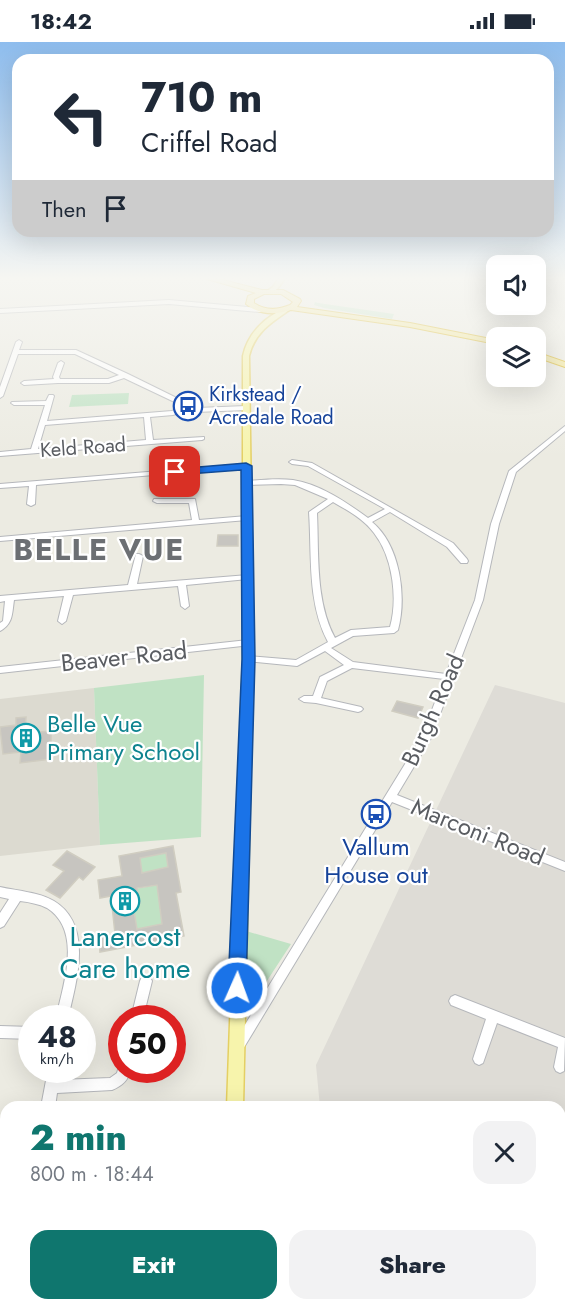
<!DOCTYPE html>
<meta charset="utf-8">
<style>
:root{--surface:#fff;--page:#f2f2f3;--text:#1f2937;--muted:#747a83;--accent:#0f766e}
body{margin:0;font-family:Jost,sans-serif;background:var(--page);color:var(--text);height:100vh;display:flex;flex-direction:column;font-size:22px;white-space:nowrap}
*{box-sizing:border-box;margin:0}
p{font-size:20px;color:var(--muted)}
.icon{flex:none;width:33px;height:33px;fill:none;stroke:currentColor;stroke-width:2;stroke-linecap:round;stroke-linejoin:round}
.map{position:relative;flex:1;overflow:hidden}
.drawer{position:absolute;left:0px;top:1059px;width:566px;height:210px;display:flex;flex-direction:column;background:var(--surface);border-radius:18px 18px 0 0;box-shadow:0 6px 24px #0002}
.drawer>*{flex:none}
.banner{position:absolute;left:12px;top:12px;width:542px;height:183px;border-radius:18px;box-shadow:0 6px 24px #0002;background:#fff;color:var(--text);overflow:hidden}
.controls{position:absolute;left:486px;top:213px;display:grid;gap:12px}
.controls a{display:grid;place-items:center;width:60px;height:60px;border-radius:12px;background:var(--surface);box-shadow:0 6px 24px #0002;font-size:30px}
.speed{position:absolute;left:18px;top:963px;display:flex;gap:12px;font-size:30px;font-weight:700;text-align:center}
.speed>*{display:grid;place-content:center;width:78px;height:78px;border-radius:50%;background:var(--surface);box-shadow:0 6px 24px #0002;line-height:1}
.speed small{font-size:15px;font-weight:400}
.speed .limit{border:9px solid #d22;background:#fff;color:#111}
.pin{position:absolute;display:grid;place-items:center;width:51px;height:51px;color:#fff;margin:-26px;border-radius:12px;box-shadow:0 3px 9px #0006}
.me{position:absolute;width:66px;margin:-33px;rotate:2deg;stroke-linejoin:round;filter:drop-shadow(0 0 4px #0008)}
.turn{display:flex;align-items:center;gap:21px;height:126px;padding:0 30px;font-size:27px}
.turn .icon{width:78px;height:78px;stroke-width:2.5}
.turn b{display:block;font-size:42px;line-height:51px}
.then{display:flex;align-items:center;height:57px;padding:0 30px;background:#0003;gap:12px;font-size:22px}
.round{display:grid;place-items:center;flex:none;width:63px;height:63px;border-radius:18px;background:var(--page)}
.head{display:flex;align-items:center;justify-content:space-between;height:102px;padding:0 30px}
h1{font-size:36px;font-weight:800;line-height:45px;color:var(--accent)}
.cta{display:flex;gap:12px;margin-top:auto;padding:12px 30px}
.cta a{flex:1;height:69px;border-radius:18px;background:var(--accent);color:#fff;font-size:24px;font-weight:800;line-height:69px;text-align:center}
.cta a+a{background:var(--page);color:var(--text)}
.status{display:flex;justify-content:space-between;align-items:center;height:42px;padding:0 30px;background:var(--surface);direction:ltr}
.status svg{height:16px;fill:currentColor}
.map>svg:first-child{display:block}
</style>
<div class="status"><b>18:42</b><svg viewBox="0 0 49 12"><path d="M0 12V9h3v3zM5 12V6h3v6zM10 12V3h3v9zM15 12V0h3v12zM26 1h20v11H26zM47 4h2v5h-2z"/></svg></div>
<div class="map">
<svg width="565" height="1269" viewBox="0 0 565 1269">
<rect width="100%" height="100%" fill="#ecebe2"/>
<path fill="#dedcd6" d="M495,643L565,661V1269H337L336,1263H560V1065H320L316,1023Z"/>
<path fill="#dcdad0" d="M94,646L100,803L0,814V657Z"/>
<path fill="#c0e2c4" d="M315,260L318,261L394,272L392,277L324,266L314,263Z
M129,351L128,362L69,365L72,353Z
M204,633L201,795L100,803L94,646Z
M166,811L169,827L142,831L140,816Z
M157,843L162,882L137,887L133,863L140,861L138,853L124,849Z
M246,889L291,902L248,968L244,967Z"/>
<path fill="#c7c5c0" stroke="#d0cdc1" stroke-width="1.5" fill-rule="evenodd" d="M218,493H238V504H217Z
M397,659L423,665L418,676L392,669Z
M26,675L25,691L51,689V717L20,721L21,710L3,712L0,685L16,683V676Z
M173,804L181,850L176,851L184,894L100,910L99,896L115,892L111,854L100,856L98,838L122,834L119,814ZM166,811L168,825L142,831L140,816ZM157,843L162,882L137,887L133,863L140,861L137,846Z
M67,809L95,825L83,838L79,835L60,856L46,848L64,829L53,823Z"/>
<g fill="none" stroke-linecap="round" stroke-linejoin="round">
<g stroke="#b5b7bb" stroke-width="2">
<path id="minor" d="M169,258L260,266L263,268L260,270L169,262L0,271V267Z
M19,298L22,300L19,308H76L128,332L197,366L246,364L249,366L246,368L196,370L188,367L173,373L150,375L153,398L204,395V397L202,398L0,414V410L31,407L45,363H14L11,361L12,360L46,359L49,353H53L54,354L47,379L172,369L183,364L124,336L109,341H58L24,343L21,341L24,339L54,337L53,335L58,321L61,319L64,321L59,335L60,337H108L119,333L75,312H18L3,354L0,356V345L16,300ZM144,375L146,398L38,407L45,383Z
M565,384V389L516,430L499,482L483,558L431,696L397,753L565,820V829L392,760L243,1007L239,1009L235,1007L233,1003L235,999L421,696L444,637L352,626L327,639L321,656L361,665L363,667L361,669L358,670L316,661L304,660L299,657L304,654H313L320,635L344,623L325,609L297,624L245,619L244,617L248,614L296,618L328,600C307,561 312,513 309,470L328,457L295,443L281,442L246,443L242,441L246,439C261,438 278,436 293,438C320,442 346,460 368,476L385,467L308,424L292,422L289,420L292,418L312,421L453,501L467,517L468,519L467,521H461L447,505L390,470L372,480C400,503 407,554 398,588L394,591L353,594L331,606L353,620L446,632L475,558L491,482L509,429ZM333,460C347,468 364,477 374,491C393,515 398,557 390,585L351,588L335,596C315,559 319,512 317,471Z
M246,422L248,423V425L36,443L35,462L31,464L27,462L29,444L0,446V442Z
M154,457H195L199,478L247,474L251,476L247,478L0,499V495L192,478L189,461H157L153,459Z
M136,512H139L143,514L137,542L248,533L252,535L248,537L186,543L189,564L185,567L181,564L178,544L73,553L66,579L62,582L58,579L64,554L14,558C12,572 13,582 0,589V581L3,579L5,559L0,560V554L128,543Z
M248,598L252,601L251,603L0,631V625Z
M0,845C18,849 39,850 54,859C94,883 76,941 68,976H56C63,943 83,889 47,866C39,862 29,860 20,859L4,884L0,886V871L9,857L0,855Z
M146,934L150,935L152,939L143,976H131L140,939L142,935Z
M455,953L565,996L564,1029L560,1031L556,1029L554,1025L558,1005L497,981L483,1021L479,1023L475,1021L473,1017L486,977L451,963L449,959L451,955Z
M0,984L32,985V997L0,996Z
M122,1023V1028H130C129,1038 122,1044 112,1048L57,1051L55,1065H41L48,1028H60L59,1038L110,1036L117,1031L119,1024Z
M6,1088V1102L0,1103V1089Z
M0,1247L6,1248V1263H13L12,1269H0Z
M86,1263H105L108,1269H89Z"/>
</g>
<g stroke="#e4cf63" stroke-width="3">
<path id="major" d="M278,237H284C280,244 275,252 267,251V249L273,245Z
M286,266L289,268L288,269C270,281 254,292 249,314L253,617L243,1065H227L243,617V314C248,291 265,275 286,266Z
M220,1263H238V1269H220Z"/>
</g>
<g stroke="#dab414" stroke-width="2">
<path id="highway" d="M207,237H219L262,248H283L300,257L301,259L297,265L410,281L496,298V302L410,285L291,268C276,273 259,273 246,262L248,254L256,251ZM264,252H281L293,260L290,263C278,268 266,269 254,261V257Z
M536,310L565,320V325L536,315Z"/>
</g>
<use href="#minor" fill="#fff" fill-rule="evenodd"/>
<use href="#major" fill="#f7f4ac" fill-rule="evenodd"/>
<use href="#highway" fill="#f3e692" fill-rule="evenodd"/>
</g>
<linearGradient id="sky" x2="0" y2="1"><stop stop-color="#8ebdee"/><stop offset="0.57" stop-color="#f6f6f2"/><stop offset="1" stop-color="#f6f6f2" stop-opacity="0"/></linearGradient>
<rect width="565" height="415" fill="url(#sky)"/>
<path fill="#1a73e8" stroke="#114b97" stroke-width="1.5" d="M246,421L252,424L255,617L246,946L244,952L237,955L231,952L228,946L242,617L241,428L175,433L170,430L175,427Z"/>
<defs>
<g id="bus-ring" transform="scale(1.5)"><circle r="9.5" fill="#fff" stroke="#1a4fb4" stroke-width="1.5"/><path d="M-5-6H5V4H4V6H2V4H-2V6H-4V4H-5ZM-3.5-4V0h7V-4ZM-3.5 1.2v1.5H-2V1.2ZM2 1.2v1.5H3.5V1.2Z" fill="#1a4fb4"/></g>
<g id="building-ring" transform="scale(1.5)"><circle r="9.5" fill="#fff" stroke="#0f9aa8" stroke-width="1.5"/><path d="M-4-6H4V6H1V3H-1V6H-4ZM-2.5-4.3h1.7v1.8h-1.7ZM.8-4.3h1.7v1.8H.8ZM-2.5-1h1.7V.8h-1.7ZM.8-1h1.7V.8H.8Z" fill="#0f9aa8"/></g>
</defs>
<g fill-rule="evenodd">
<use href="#bus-ring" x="188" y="364"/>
<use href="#building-ring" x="26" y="696"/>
<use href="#bus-ring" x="376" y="772"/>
<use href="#building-ring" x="125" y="859"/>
</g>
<g text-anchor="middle" stroke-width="4.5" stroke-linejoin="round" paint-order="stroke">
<g font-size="20" fill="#164399" stroke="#fff" text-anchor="start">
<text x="209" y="359">Kirkstead /<tspan x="209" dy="23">Acredale Road</tspan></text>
</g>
<g font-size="20" fill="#5a5d62" stroke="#fff">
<text transform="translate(83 405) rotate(-4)" y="7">Keld Road</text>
</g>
<g font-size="24" fill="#5a5d62" stroke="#fff">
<text transform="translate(124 615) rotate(-6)" y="8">Beaver Road</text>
<text transform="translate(433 668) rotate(-66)" y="8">Burgh Road</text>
<text transform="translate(478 790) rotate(22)" y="8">Marconi Road</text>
</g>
<g font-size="24" fill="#0d838f" stroke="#fff" text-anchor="start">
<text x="47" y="690">Belle Vue<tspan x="47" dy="28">Primary School</tspan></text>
</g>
<g font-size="24" fill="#164399" stroke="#fff">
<text x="376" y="813">Vallum<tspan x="376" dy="28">House out</tspan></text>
</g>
<g font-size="28" fill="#0d838f" stroke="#fff">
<text x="125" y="904">Lanercost<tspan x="125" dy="32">Care home</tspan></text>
</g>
<g font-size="30" font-weight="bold" letter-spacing="1.5" fill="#6c6f73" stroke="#fff">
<text x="99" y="518">BELLE VUE</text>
</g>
</g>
</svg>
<div class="controls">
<a><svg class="icon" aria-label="sound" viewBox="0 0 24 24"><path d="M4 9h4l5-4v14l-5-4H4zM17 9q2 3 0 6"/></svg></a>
<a><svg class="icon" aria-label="layers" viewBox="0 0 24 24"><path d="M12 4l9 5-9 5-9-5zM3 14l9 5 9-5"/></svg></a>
</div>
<div class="speed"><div>48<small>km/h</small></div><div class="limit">50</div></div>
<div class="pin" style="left:175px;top:430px;background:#d93025"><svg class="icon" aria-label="arrive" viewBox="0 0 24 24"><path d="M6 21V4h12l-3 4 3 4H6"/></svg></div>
<svg class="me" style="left:237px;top:946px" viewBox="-20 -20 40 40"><circle r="17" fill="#1a73e8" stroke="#fff" stroke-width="3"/><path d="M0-11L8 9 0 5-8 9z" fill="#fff"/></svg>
<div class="banner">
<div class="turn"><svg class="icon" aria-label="left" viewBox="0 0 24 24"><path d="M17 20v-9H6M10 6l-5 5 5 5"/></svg><div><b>710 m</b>Criffel Road</div></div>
<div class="then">Then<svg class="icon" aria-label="arrive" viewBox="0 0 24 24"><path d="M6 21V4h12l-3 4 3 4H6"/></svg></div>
</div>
<section class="drawer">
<div class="head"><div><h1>2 min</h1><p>800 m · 18:44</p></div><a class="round"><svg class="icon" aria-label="close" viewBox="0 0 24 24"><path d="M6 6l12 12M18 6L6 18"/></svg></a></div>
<div class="cta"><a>Exit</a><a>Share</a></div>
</section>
</div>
